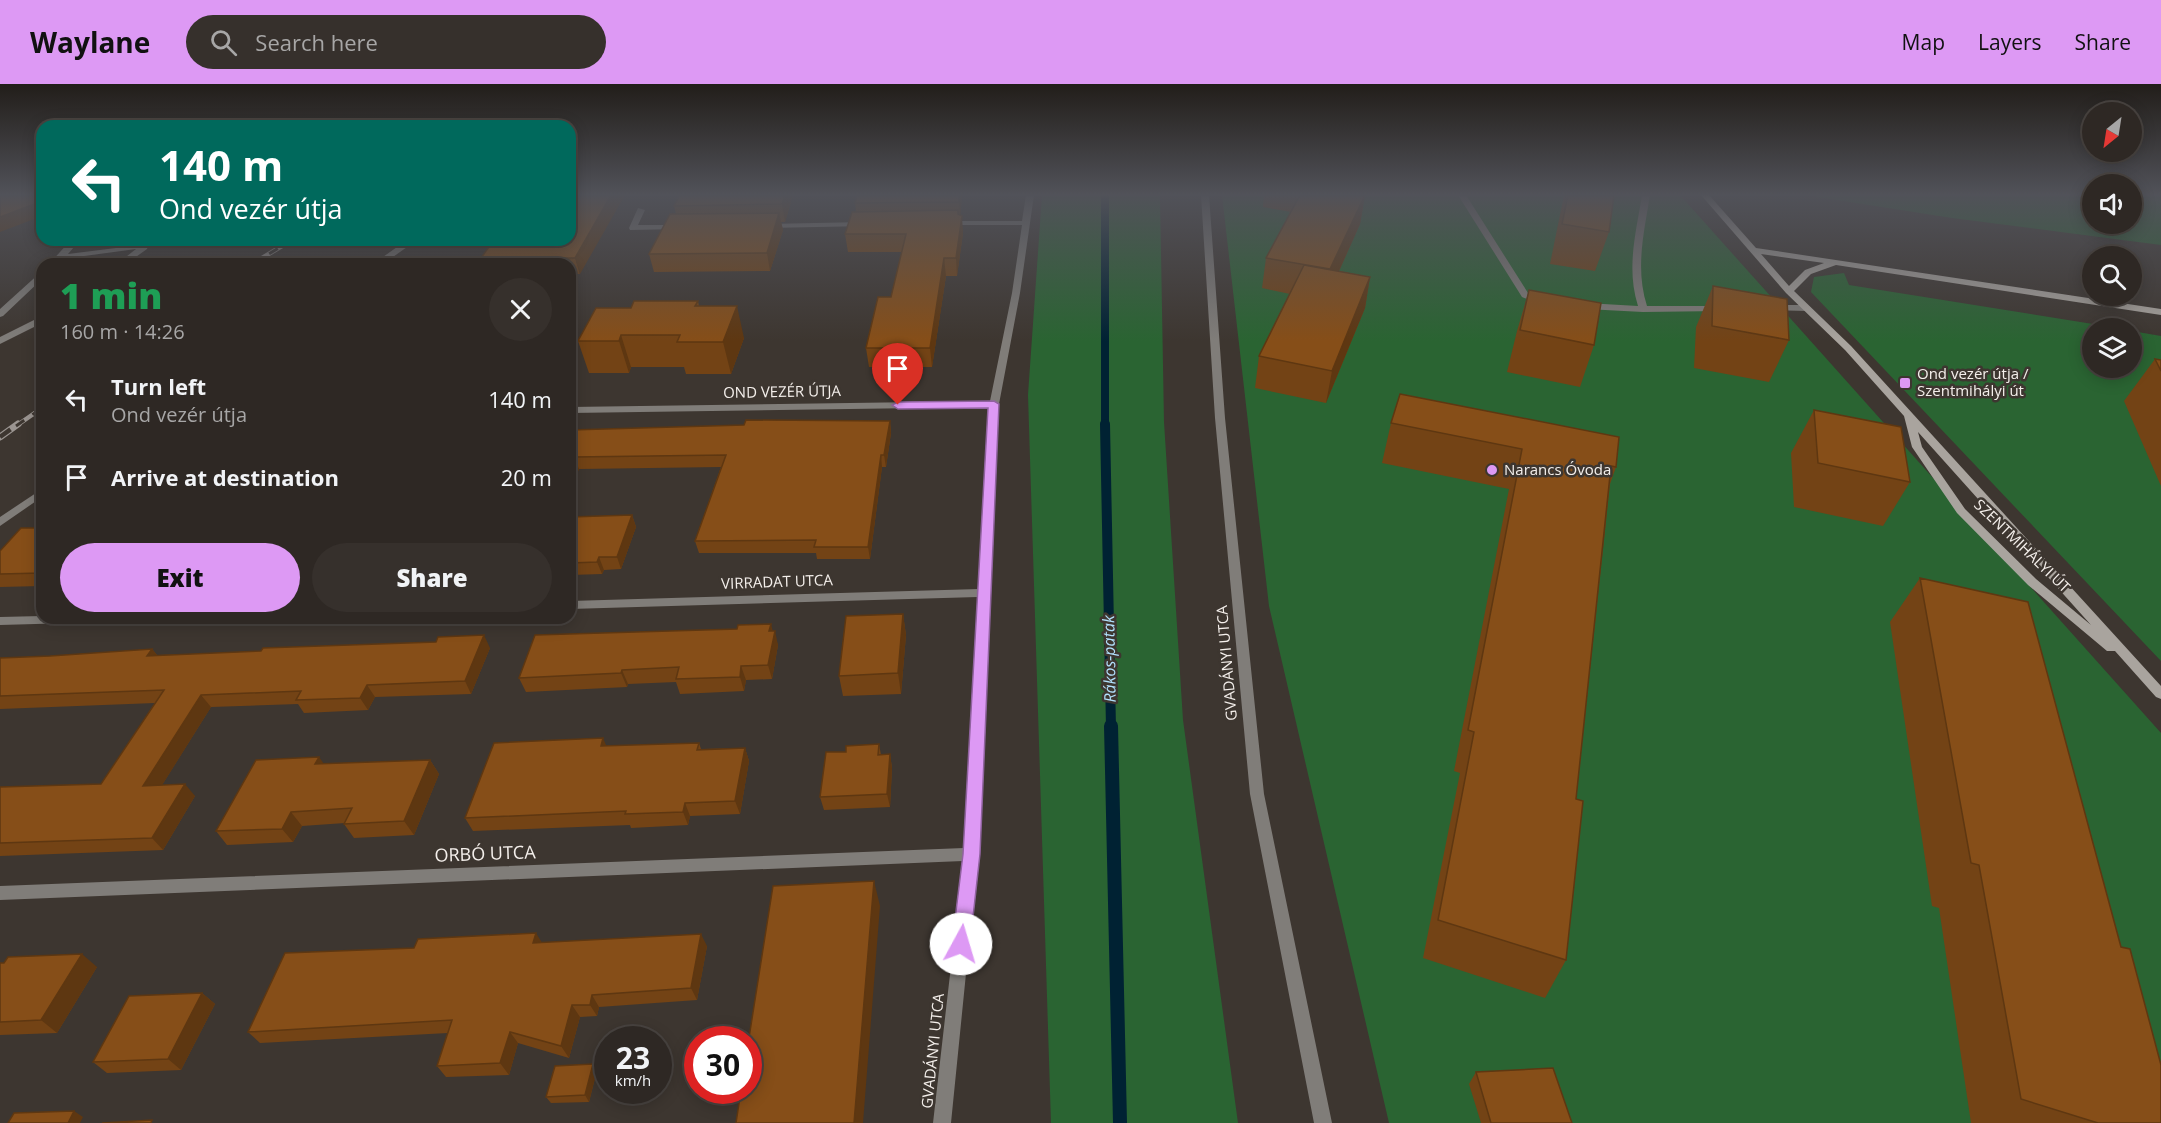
<!DOCTYPE html>
<meta charset="utf-8">
<style>
:root{--surface:#2e2824;--page:#36302c;--text:#f1f3f6;--muted:#a7a6a6;--line:#494441;--accent:#dd99f4}
body{margin:0;font-family:"Open Sans",sans-serif;background:var(--page);color:var(--text);height:100vh;display:flex;flex-direction:column;font-size:22px;white-space:nowrap}
*{box-sizing:border-box;margin:0}
p{font-size:20px;color:var(--muted)}
.icon{flex:none;width:33px;height:33px;fill:none;stroke:currentColor;stroke-width:2;stroke-linecap:round;stroke-linejoin:round}
.map{position:relative;flex:1;overflow:hidden}
.details{position:absolute;left:36px;top:174px;width:540px;height:366px;display:flex;flex-direction:column;background:var(--surface);border-radius:18px;box-shadow:0 3px 15px #0003,0 0 0 2px var(--line)}
.details>*{flex:none}
.hud{position:absolute;left:36px;top:36px;width:540px;height:126px;border-radius:18px;box-shadow:0 3px 15px #0003,0 0 0 2px var(--line);background:#00695c;color:#fff;overflow:hidden}
.needle{width:39px;rotate:210deg}
.fabs{position:absolute;left:2082px;top:18px;display:grid;gap:12px}
.fabs a{display:grid;place-items:center;width:60px;height:60px;border-radius:50%;background:var(--surface);box-shadow:0 3px 15px #0003,0 0 0 2px var(--line);font-size:30px}
.speed{position:absolute;left:594px;top:942px;display:flex;gap:12px;font-size:30px;font-weight:700;text-align:center}
.speed>*{display:grid;place-content:center;width:78px;height:78px;border-radius:50%;background:var(--surface);box-shadow:0 3px 15px #0003,0 0 0 2px var(--line);line-height:1}
.speed small{font-size:15px;font-weight:400}
.speed .limit{border:9px solid #d22;background:#fff;color:#111}
.pin{position:absolute;display:grid;place-items:center;width:51px;height:51px;color:#fff;margin:-62px -26px;border-radius:50% 50% 50% 0;rotate:-45deg;box-shadow:0 0 6px #0007}
.pin .icon{rotate:45deg}
.me{position:absolute;width:66px;margin:-33px;rotate:6deg;stroke-linejoin:round;filter:drop-shadow(0 0 4px #0008)}
.turn{display:flex;align-items:center;gap:21px;height:126px;padding:0 24px;font-size:27px}
.turn .icon{width:78px;height:78px;stroke-width:2.5}
.turn b{display:block;font-size:42px;line-height:51px}
.round{display:grid;place-items:center;flex:none;width:63px;height:63px;border-radius:32px;background:var(--page)}
.head{display:flex;align-items:center;justify-content:space-between;height:102px;padding:0 24px}
h1{font-size:36px;font-weight:800;line-height:45px;color:#1e9e55}
.primary-button{display:flex;gap:12px;margin-top:auto;padding:12px 24px}
.primary-button a{flex:1;height:69px;border-radius:36px;background:var(--accent);color:#111;font-size:24px;font-weight:800;line-height:69px;text-align:center}
.primary-button a+a{background:var(--page);color:var(--text)}
ul{padding:0;list-style:none}
li{display:flex;align-items:center;gap:18px;height:78px;padding:0 24px}
li div{flex:1}
li b{display:block;font-size:22px}
li em{font-style:normal}
header{display:flex;align-items:center;gap:36px;box-sizing:border-box;height:84px;padding:0 30px;background:var(--accent);color:#111}
header strong{font-size:28px}
nav{display:flex;gap:33px;margin-inline-start:auto;font-size:21px}
.search{width:420px;height:54px;background:var(--page);display:flex;align-items:center;gap:15px;box-sizing:border-box;padding:0 21px;border-radius:33px;color:var(--muted);font-size:22px}
.map>svg:first-child{display:block}
</style>
<header>
<strong>Waylane</strong>
<div class="search"><svg class="icon" aria-label="search" viewBox="0 0 24 24"><circle cx="10" cy="10" r="6"/><path d="M15 15l6 6"/></svg>Search here</div>
<nav><a>Map</a><a>Layers</a><a>Share</a></nav>
</header>
<div class="map">
<svg width="2161" height="1039" viewBox="0 0 2161 1039">
<rect width="100%" height="100%" fill="#3d3630"/>
<path fill="#2a6432" d="M1042,111H1160L1164,338L1183,636L1238,1039H1051L1028,311Z
M1222,111H1680L2161,649V1039H1389L1269,522Z
M1805,111H2092V140H2132V111H2161V161L1952,134Z
M1844,189L1849,201L2118,244H2092V284H2132V247L2161,252V577L1811,208L1814,193Z"/>
<g fill="none" stroke-linecap="round" stroke-linejoin="round">
<path stroke="#023" stroke-width="8" d="M1105,111V342"/>
<path stroke="#023" stroke-width="10" d="M1105,340L1111,644"/>
<path stroke="#023" stroke-width="14" d="M1111,642L1120,1039"/>
<path fill="#807d79" fill-rule="evenodd" d="M1026,111H1034L1020,209L999,320L978,770L951,1039H933L963,777L0,816V802L964,764L978,513L570,525V517L979,505L989,323L570,329V323L990,317L1012,209L1022,141H947L943,139L947,137H1022Z
M1201,111H1209L1225,334L1264,710L1332,1039H1314L1250,710L1215,334Z
M1458,111H1466L1528,209L1545,216V220H1539L1522,213Z
M1642,111H1650C1644,149 1635,184 1647,222H1718L1722,225L1721,227L1643,228L1586,225L1582,222L1586,219L1638,222C1626,184 1636,149 1642,111Z
M638,124L645,126L638,141H678L682,143L678,145L630,146L629,144Z
M864,138L868,140L867,142L767,144L763,142L767,140Z
M71,156H80L68,170L124,163L153,156H168L148,162L147,165L126,180H117L136,165L62,175L58,180H49Z
M407,156H417L383,180H373Z
M42,187V195L3,232L0,233V225Z
M1772,221H1807L1811,224L1807,227L1769,226V222Z
M42,232V239L0,260V253Z
M42,405V413L0,442V433Z
M42,532V534H113L107,538L0,541V533Z"/>
<path fill="#a9a49e" fill-rule="evenodd" d="M1701,111H1709L1756,164L2161,225V231L1836,181L1811,190L1794,207L1851,262L2161,602V615L2156,613L2115,567H2107L2028,501L1957,429L1912,363L1904,332L1845,266L1786,209ZM1761,170L1824,179L1805,186L1789,202ZM1918,348L2091,541L2036,495L1965,425L1922,363Z"/>
<g stroke="#9b9591" stroke-width="4.5">
<path id="rail-far1" d="M252,180L292,156
M16,342L42,324"/>
</g>
<g stroke="#9b9591" stroke-width="7">
<path id="rail" d="M0,353L18,340"/>
</g>
<use href="#rail-far1" stroke="#3d3630" stroke-width="3" stroke-dasharray="10" stroke-linecap="butt"/>
<use href="#rail" stroke="#3d3630" stroke-width="4.5" stroke-dasharray="13" stroke-linecap="butt"/>
</g>
<path fill="#734315" d="M680,111H793L785,138H781L783,146L770,187L654,188L649,170L676,130L674,122Z
M857,111H962L960,131L963,149L957,192H946L932,283H869L866,264L891,213L902,168H848L845,150L856,128L855,119Z
M1264,111H1365L1360,140L1339,187L1370,193L1365,224L1326,319L1255,304L1259,272L1290,210L1262,204L1266,174L1291,128L1263,123Z
M1564,111H1614L1609,148L1595,187L1550,180Z
M570,156L580,190H570V180H483L481,174Z
M1713,202L1789,256L1769,298L1694,284L1696,243Z
M1529,206L1594,261L1580,303L1507,288L1517,247Z
M698,217L699,222L744,254L731,290H686L684,283H631L629,289H589L578,257L631,224Z
M2155,275L2161,276V402L2124,317Z
M1814,326L1910,398L1883,442L1794,423L1791,369Z
M890,337L891,349L886,383H882L870,475H817L816,469H699L695,457L721,383L579,385L577,389H570V346Z
M1391,339L1616,383L1610,400L1576,715L1566,876L1545,914L1423,874L1460,689L1454,687L1509,405L1382,379Z
M632,431L636,443L621,485L604,486L602,490L570,491V433Z
M42,444V502L0,503V467Z
M1920,494L2121,863L2161,1039H1971L1939,824L1932,822L1890,538Z
M903,530L906,551L901,610L843,612L839,592Z
M772,547L778,561L772,595L746,596L744,607L680,610L676,598L628,600L627,603L526,608L519,594Z
M490,564L471,610L375,613L368,626L304,629L298,620L211,623L162,701L195,712L163,766L0,772V703L101,700L155,619L0,625V574L50,572L152,565L157,571Z
M699,659L701,665L745,664L749,677L740,730L690,732L688,741L631,744L630,741L473,747L465,734L607,662Z
M879,660L881,671L890,670L892,684L890,723L824,726L820,713L846,668Z
M430,676L439,690L414,751L354,754L344,740L345,739L302,742L293,758L227,761L216,747L323,680Z
M542,858L707,862L697,916L599,923L597,932L580,933L569,974L518,959L509,991L446,993L437,982L448,949L260,959L248,948Z
M0,879L97,883L57,949L0,951Z
M202,909L215,920L181,986L107,989L93,978Z
M597,986L589,1018L551,1019L546,1013Z
M1476,988L1572,1039H1481L1469,1000Z"/>
<path fill="#5e3711" d="M611,111H625L580,190L575,174Z
M785,111H793L785,138L782,120Z
M959,111H962L960,136L959,118Z
M1365,111L1360,140L1326,216L1330,185Z
M42,117V132L0,148V133Z
M779,129L783,146L770,187L767,169Z
M962,132L963,149L957,192L956,174Z
M944,174L946,192L932,283L930,264Z
M1370,193L1365,224L1326,319L1332,287Z
M737,222L744,254L731,290L723,258Z
M621,251L631,283L629,289L619,257Z
M890,337L891,349L886,383L884,371Z
M881,371L882,383L870,475L868,463Z
M574,373L579,385L577,389L573,377Z
M632,431L636,443L621,485L617,473Z
M599,473L604,486L602,490L597,478Z
M903,530L906,551L901,610L898,589Z
M771,540L774,552L775,547L778,561L772,595L768,581L769,547Z
M484,551L490,564L471,610L465,597Z
M152,565L162,577L147,572Z
M741,582L746,596L744,607L740,593Z
M622,586L628,600L627,603L621,589Z
M367,601L375,613L368,626L360,614Z
M201,611L211,623L154,714L143,702Z
M603,654L609,668L601,662Z
M745,664L749,677L740,730L735,717Z
M890,670L892,684L890,723L887,710Z
M319,673L329,687L315,680Z
M430,676L439,690L414,751L404,737Z
M185,700L195,712L163,766L152,754Z
M685,719L690,732L688,741L683,728Z
M291,728L302,742L293,758L282,745Z
M874,797L880,822L863,1039H854Z
M536,849L544,862L533,859Z
M701,850L707,862L697,916L691,904Z
M82,870L97,883L57,949L41,936Z
M202,909L215,920L181,986L168,975Z
M592,911L599,923L597,932L590,921Z
M572,921L580,933L569,974L561,962Z
M510,948L518,959L509,991L500,979Z
M593,980L597,986L589,1018L585,1011Z
M74,1027L83,1033L80,1039H68Z"/>
<path fill="#864e18" stroke="#5e3711" stroke-width="1.5" d="M0,111H39L42,113V117L0,133Z
M570,111H611L575,174H481L494,156H570Z
M680,111H785L782,120L674,122Z
M857,111H959V118L855,119Z
M1300,111H1365L1330,185L1266,174Z
M1568,111H1614L1609,148L1562,140Z
M958,126V130L962,132L956,174H944L930,264H866L878,213H891L906,150H845L852,128Z
M779,129L767,169L649,170L670,130Z
M1304,181L1370,193L1332,287L1259,272Z
M1713,202L1787,215L1789,256L1712,242Z
M1529,206L1601,219L1594,261L1520,246Z
M634,217H698L695,222H737L723,258H677L680,251H621L619,257H578L596,224H631Z
M2155,275L2161,276V287Z
M1400,310L1619,353L1616,383L1611,382L1576,715L1583,717L1566,876L1438,836L1474,648L1468,646L1522,365L1391,339Z
M1814,326L1901,343L1910,398L1818,379Z
M746,336L890,337L884,371H881L868,463H814L816,456L695,457L726,371L574,373L573,377H570V346L744,341Z
M632,431L617,473H599L597,478L570,479V433Z
M21,444H42V489L0,490V467Z
M1920,494L2028,518L2121,863L2130,865L2161,981V1039H2098L2021,1015L1979,781L1971,779Z
M903,530L898,589L839,592L846,532Z
M771,540L769,547H775L768,581L741,582L740,593L676,595L679,583L622,586L621,589L519,594L535,551L737,545L738,541Z
M484,551L465,597L367,601L360,614L296,616L301,607L201,611L143,702L185,700L152,754L0,759V703L101,700L164,606L0,612V574L50,572L152,565L147,572L261,567L263,564L436,558L438,553Z
M603,654L601,662L699,659L697,666L745,664L735,717L685,719L683,728L625,730L626,727L465,734L494,659Z
M879,660L878,671L890,670L887,710L820,713L826,668H846V662Z
M319,673L315,680L430,676L404,737L344,740L352,724L291,728L282,745L216,747L256,676Z
M874,797L854,1039H736L741,1006H748V960L773,802Z
M536,849L533,859L701,850L691,904L592,911L590,921H572L561,962L510,948L500,979L437,982L452,936L248,948L285,869L414,864L418,855Z
M82,870L41,936L0,938V879H4L8,873Z
M202,909L168,975L93,978L129,912Z
M593,980L585,1011L546,1013L555,982Z
M1553,984L1572,1039H1491L1476,988Z
M74,1027L68,1039H8L14,1029Z
M152,1036L151,1039H102Z"/>
<linearGradient id="sky" x2="0" y2="1"><stop stop-color="#221e1a"/><stop offset="0.43" stop-color="#515259"/><stop offset="1" stop-color="#515259" stop-opacity="0"/></linearGradient>
<rect width="2161" height="257" fill="url(#sky)"/>
<path fill="#dd99f4" stroke="#90639f" stroke-width="1.5" d="M994,317L999,320L980,770L970,860L968,865L961,868L955,865L952,860L963,770L988,324L898,325L892,321L898,318Z"/>
<g fill="#dd99f4" stroke="#3d3630" stroke-width="2">
<rect x="1899" y="293" width="12" height="12" rx="3"/>
<circle cx="1492" cy="386" r="6"/>
</g>
<g text-anchor="middle" stroke-width="5" stroke-linejoin="round" paint-order="stroke">
<g font-size="15" fill="#f4efeb" stroke="#3d3630" text-anchor="start">
<text x="1917" y="295">Ond vezér útja /<tspan x="1917" dy="17">Szentmihályi út</tspan></text>
<text x="1504" y="391">Narancs Óvoda</text>
</g>
<g font-size="15" fill="#f4efeb" stroke="#3d3630">
<text transform="translate(782 308) rotate(-1)" y="5">OND VEZÉR ÚTJA</text>
<text transform="translate(2022 462) rotate(44)" y="5">SZENTMIHÁLYI ÚT</text>
<text transform="translate(777 498) rotate(-2)" y="5">VIRRADAT UTCA</text>
<text transform="translate(1227 579) rotate(-95)" y="5">GVADÁNYI UTCA</text>
<text transform="translate(933 967) rotate(-84)" y="5">GVADÁNYI UTCA</text>
</g>
<g font-size="16" font-style="italic" fill="#b1e0fc" stroke="#3d3630">
<text transform="translate(1109 575) rotate(-91)" y="6">Rákos-patak</text>
</g>
<g font-size="18" fill="#f4efeb" stroke="#3d3630">
<text transform="translate(485 770) rotate(-2)" y="6">ORBÓ UTCA</text>
</g>
</g>
</svg>
<div class="fabs">
<a><svg class="needle" viewBox="-14 -14 28 28"><path d="M0-13l5 13h-10z" fill="#e53935"/><path d="M0 13l5-13h-10z" fill="#a7a6a6"/></svg></a>
<a><svg class="icon" aria-label="sound" viewBox="0 0 24 24"><path d="M4 9h4l5-4v14l-5-4H4zM17 9q2 3 0 6"/></svg></a>
<a><svg class="icon" aria-label="search" viewBox="0 0 24 24"><circle cx="10" cy="10" r="6"/><path d="M15 15l6 6"/></svg></a>
<a><svg class="icon" aria-label="layers" viewBox="0 0 24 24"><path d="M12 4l9 5-9 5-9-5zM3 14l9 5 9-5"/></svg></a>
</div>
<div class="speed"><div>23<small>km/h</small></div><div class="limit">30</div></div>
<div class="pin" style="left:898px;top:321px;background:#d93025"><svg class="icon" aria-label="arrive" viewBox="0 0 24 24"><path d="M6 21V4h12l-3 4 3 4H6"/></svg></div>
<svg class="me" style="left:961px;top:860px" viewBox="-20 -20 40 40"><circle r="19" fill="#fff"/><path d="M0-13L10 11 0 6-10 11z" fill="#dd99f4"/></svg>
<div class="hud">
<div class="turn"><svg class="icon" aria-label="left" viewBox="0 0 24 24"><path d="M17 20v-9H6M10 6l-5 5 5 5"/></svg><div><b>140 m</b>Ond vezér útja</div></div>
</div>
<section class="details">
<div class="head"><div><h1>1 min</h1><p>160 m · 14:26</p></div><a class="round"><svg class="icon" aria-label="close" viewBox="0 0 24 24"><path d="M6 6l12 12M18 6L6 18"/></svg></a></div>
<ul>
<li><svg class="icon" aria-label="left" viewBox="0 0 24 24"><path d="M17 20v-9H6M10 6l-5 5 5 5"/></svg><div><b>Turn left</b><p>Ond vezér útja</p></div><em>140 m</em></li>
<li><svg class="icon" aria-label="arrive" viewBox="0 0 24 24"><path d="M6 21V4h12l-3 4 3 4H6"/></svg><div><b>Arrive at destination</b></div><em>20 m</em></li>
</ul>
<div class="primary-button"><a>Exit</a><a>Share</a></div>
</section>
</div>
